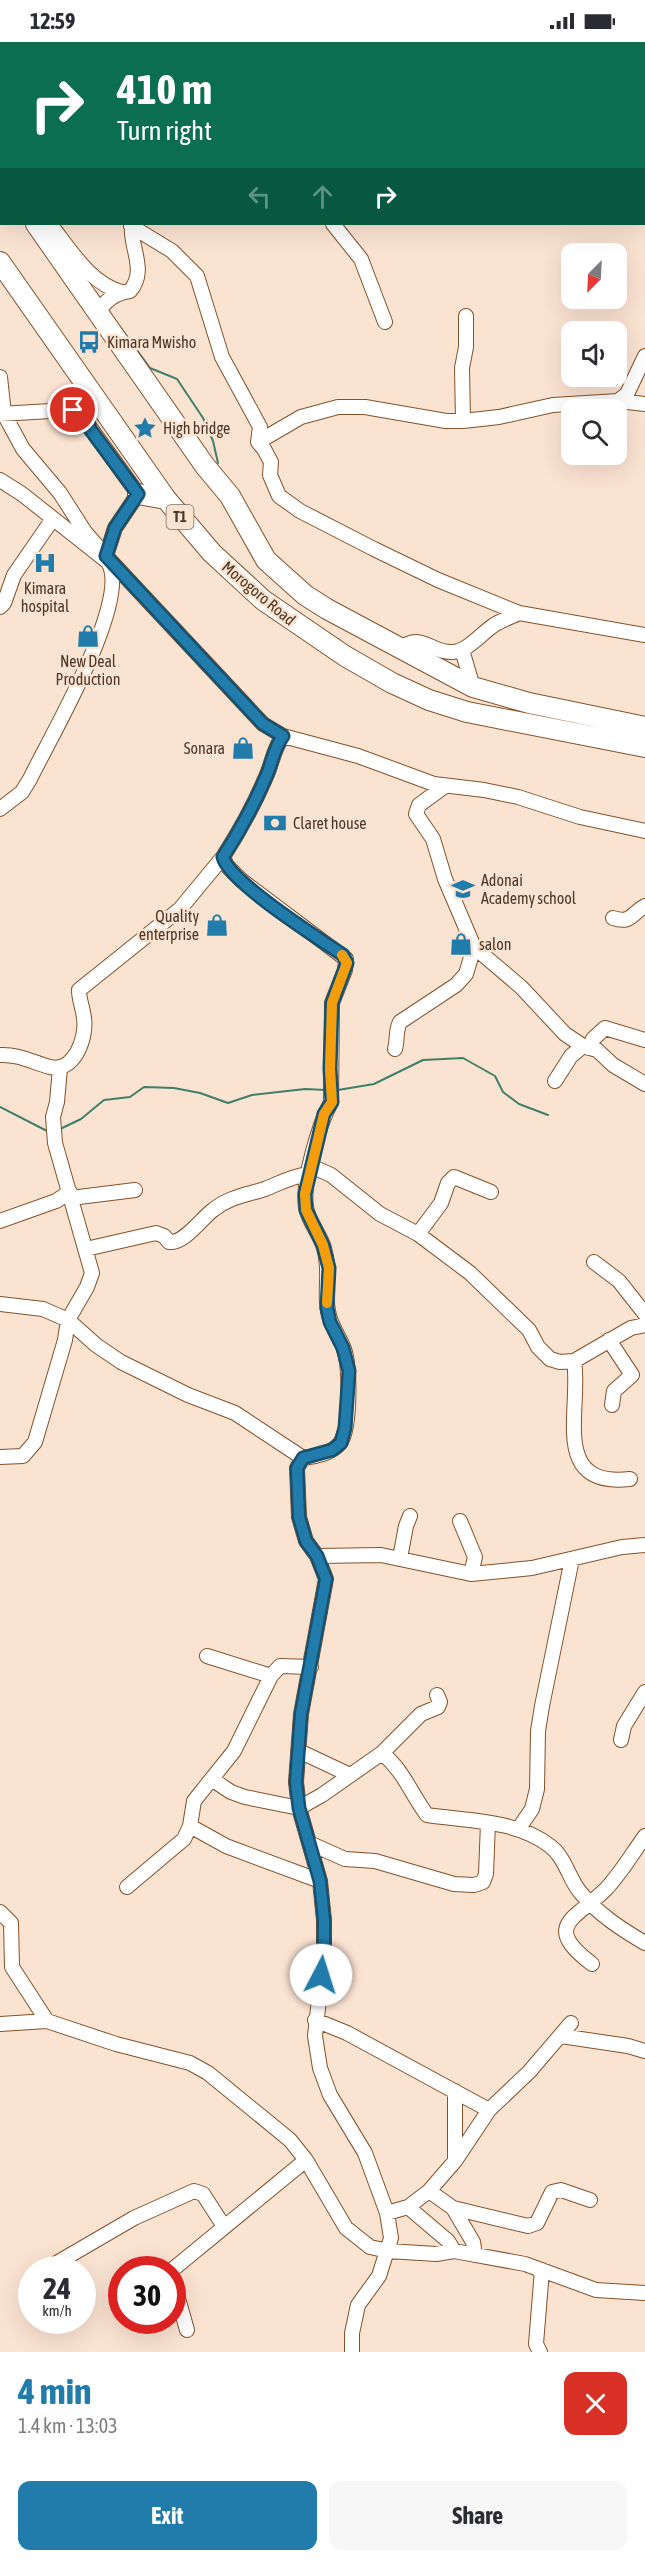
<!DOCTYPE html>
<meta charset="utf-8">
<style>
:root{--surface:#fff;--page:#f7f7f7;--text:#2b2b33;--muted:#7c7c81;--accent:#227cab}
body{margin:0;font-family:"Asap Condensed",sans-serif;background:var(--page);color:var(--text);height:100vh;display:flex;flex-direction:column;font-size:22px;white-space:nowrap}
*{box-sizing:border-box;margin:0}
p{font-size:20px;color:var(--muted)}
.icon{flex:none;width:33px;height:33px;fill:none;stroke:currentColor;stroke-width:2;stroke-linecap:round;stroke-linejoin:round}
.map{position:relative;height:2310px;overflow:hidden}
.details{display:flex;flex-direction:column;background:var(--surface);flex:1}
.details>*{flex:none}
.banner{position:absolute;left:0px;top:0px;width:645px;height:183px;box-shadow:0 6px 24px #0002;background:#0b6e4f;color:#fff;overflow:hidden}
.needle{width:39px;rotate:204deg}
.buttons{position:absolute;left:561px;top:201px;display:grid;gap:12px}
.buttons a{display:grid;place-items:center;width:66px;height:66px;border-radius:12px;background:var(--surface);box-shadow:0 6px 24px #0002;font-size:30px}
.speed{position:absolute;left:18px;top:2214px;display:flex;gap:12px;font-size:30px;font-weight:700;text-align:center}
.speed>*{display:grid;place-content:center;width:78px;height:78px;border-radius:50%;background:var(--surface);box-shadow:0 6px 24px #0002;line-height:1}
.speed small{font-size:15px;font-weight:400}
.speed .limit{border:9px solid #d22;background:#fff;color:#111}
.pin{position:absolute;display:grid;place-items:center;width:51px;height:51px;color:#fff;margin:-26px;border:3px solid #fff;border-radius:50%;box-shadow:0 2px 6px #0007}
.me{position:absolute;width:66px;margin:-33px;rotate:5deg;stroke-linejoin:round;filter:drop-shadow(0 0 4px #0008)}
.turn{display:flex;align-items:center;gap:21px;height:126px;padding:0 18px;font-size:27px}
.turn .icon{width:78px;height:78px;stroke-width:2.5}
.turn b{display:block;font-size:42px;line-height:51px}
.lanes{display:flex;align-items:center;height:57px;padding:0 18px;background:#0003;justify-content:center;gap:30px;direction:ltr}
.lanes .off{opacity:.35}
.round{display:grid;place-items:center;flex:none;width:63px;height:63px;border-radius:12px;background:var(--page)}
.headline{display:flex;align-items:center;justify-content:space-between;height:102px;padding:0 18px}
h1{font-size:36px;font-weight:700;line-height:45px;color:var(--accent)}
.action{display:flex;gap:12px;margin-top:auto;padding:12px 18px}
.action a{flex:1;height:69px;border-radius:12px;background:var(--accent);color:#fff;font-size:24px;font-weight:700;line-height:69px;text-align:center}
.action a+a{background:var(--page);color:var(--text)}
.status{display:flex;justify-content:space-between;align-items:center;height:42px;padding:0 30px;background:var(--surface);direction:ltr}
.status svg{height:16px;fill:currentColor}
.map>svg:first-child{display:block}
</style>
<div class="status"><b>12:59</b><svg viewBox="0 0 49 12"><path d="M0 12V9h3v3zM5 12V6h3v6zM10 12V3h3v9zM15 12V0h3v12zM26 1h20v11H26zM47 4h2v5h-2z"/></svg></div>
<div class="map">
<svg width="645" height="2310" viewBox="0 0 645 2310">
<rect width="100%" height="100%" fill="#fbe3d2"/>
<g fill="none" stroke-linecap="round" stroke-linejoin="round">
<path stroke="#3f806c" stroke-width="2" d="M107,267L150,326L177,337L203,376L213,399L218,421
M338,1048L374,1042L423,1018L463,1016L495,1034L503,1050L519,1062L548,1073
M0,1065L49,1090
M58,1088L81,1077L104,1058L130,1055L144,1045L174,1046L200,1051L228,1061L252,1053L305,1047L326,1048"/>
<g stroke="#84512a" stroke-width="16">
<path id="minor" d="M134,0L135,2
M195,2L196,0
M593,2V0
M644,86H645
M0,94H2
M0,117L2,118
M50,182C70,207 90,242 122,250
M333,182L361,217L385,280
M131,184L172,209L197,234L222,315L260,385L258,400
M98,272C104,259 115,251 130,249C148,228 129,205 132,182
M0,335L4,372L23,407L60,451L85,490L106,514L263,682L283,694L358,714L434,742L484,748L518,755L580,775L645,789
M89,347L84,367L86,380L138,452L115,486L105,517
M618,359L645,362
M0,372L84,367
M463,379L462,326L466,305V274
M258,400L264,407L271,420L270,433L279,454L300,469L374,507L438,538L519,571L645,593
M258,400L301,375L338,365H365L446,379H463L499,375L553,363L618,359L627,352L645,314
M0,438L22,452L108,520C132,558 49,697 30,737L22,750L0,767
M0,565L4,561L14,533L52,478
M400,607C421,589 430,611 452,610C467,610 482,591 494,583C502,578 511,575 519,571
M462,608L473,645
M445,744L419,763L416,772L433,797L445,837L474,905L521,945L565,992L583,1004L597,1008L613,1023L645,1042
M613,876C631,882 631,872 645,864
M589,1006L593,997L605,986L645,998
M395,1007C398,997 395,990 400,980L456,943L466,932L474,905
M0,1013C18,1012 32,1020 50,1025C74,1031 87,996 84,976C83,966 79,958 79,948L180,867L223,815
M555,1039L571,1014L583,1004
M311,1124L331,1133L380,1172L418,1192L470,1231L529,1288L538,1305L550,1317L560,1320L574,1319L631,1286L645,1283
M71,1156L135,1148
M0,1179L56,1159L70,1150
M418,1192L441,1161L448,1141L454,1135L491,1150
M86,1207L156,1191L164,1194L169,1200C184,1202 201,1177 213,1168C229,1155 246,1153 265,1147C280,1141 292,1134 309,1132
M594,1220L619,1239L645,1272
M0,1262L43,1267L68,1278L96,1303L121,1320L188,1353L235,1371L303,1416C314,1415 333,1411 340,1401C351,1386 350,1324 344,1307C339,1294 330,1283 328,1269C324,1247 331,1230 324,1206C320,1192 308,1179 306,1165C302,1138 319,1083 331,1060L332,961L345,928L346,917L241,838L227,824L223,815C239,790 253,765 265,737C272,723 273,707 283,694
M609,1298L632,1333L614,1349L612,1363
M574,1319C582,1366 549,1446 630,1437
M0,1415L23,1414L35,1400L65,1298L68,1278L87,1245L92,1231L55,1101L53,1075L57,1060L60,1026
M303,1416L297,1426L299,1475L306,1499L317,1514L326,1537L301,1672L296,1740L299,1766L320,1839L324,1878V1911L315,1994L320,2026L330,2053L365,2111L387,2171L391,2196L379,2234L358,2263L352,2291V2310
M460,1479L475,1515L471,1532
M317,1514L381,1513L471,1532L532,1526L622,1505L645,1503
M400,1516L406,1484L410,1474
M207,1614L271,1634
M621,1698L624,1684L645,1650
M299,1709L350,1733
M382,1711C404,1729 411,1752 427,1773C468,1779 517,1778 550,1804C565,1815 569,1837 580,1850C598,1872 621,1887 645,1901
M213,1738L231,1750L245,1755L299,1766L322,1753L382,1711L421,1672L438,1665L440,1660L437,1653
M190,1784L226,1804L320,1839
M519,1786L532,1767L537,1747L538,1689L542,1664L572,1517
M309,1801L345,1817L375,1819L454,1842L474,1843L483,1840L486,1832L488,1781
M127,1845L184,1797L190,1784L194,1759L234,1709L271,1634L280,1624L311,1625
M0,1870L11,1881L12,1925L47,1979
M592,1922C541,1883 576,1877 606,1847C621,1831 632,1812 645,1794
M315,1978L347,1991L489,2068
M0,1982L47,1979L116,2002L190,2021L208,2031L290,2098L306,2118L346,2186L370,2205L388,2209L436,2212L454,2209L525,2222L596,2248L645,2251
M561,1994L628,2004L645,2009
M455,2119V2049
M429,2149L453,2166L473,2200L475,2213
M408,2165L448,2199L454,2209
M453,2166L528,2184L537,2181L552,2150L561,2148L590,2158
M387,2171L408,2165L429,2149L455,2119L489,2068L529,2030L571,1981
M55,2222L134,2176L194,2149L203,2152L223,2183
M172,2228L306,2118
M172,2235L187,2288
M540,2310L536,2302L542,2228"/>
</g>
<g stroke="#84512a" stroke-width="22">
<path id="highway" d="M0,136L2,138
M36,182L205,424L230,454L266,518L305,553L327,567L473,645L529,661L645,685
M0,220L166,457L212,511L263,558L345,614L392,641L429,658L467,670L645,705
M138,452L166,457"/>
</g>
<use href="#minor" stroke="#fff" stroke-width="14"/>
<use href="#highway" stroke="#fff" stroke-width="20"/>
</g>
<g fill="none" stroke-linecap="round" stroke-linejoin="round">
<g stroke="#16516f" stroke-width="15">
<path id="route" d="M73,368L84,367L90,387L138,452L115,486L106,514L263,682L283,694C273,707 272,723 265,737C253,765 239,790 223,815C229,840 318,896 343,913L347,921L332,961L330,1027L332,1060L324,1072L305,1152L306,1168L323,1203L329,1226L327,1266L330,1280L343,1306L349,1329L345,1386L341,1401L332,1408L303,1416L297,1426L299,1475L306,1499L317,1514L326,1537L301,1672L296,1740L299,1766L320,1839L324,1878V1911L321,1933"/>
</g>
<use href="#route" stroke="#227cab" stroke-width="10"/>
<path stroke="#f59e0b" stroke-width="10" d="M327,1261L329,1226L323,1203L306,1168L305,1152L324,1072L332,1060L330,1027L332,961L347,921L342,913"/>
</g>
<defs>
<g id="bus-bare" transform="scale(1.8)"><path d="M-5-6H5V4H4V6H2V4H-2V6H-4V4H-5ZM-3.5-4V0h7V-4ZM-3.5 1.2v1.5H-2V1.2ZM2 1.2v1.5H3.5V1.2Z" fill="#227cab" stroke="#fbe3d2" stroke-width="2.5" paint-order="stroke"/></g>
<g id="sight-bare" transform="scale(1.8)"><path d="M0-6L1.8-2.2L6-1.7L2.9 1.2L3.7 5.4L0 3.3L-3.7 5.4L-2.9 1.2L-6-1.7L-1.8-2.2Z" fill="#227cab" stroke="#fbe3d2" stroke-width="2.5" paint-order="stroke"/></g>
<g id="hospital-bare" transform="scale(1.8)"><path d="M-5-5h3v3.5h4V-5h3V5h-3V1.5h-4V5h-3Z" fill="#227cab" stroke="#fbe3d2" stroke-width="2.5" paint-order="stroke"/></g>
<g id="shop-bare" transform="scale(1.8)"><path d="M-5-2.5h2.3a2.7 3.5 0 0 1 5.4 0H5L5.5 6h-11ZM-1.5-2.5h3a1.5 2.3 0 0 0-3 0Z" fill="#227cab" stroke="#fbe3d2" stroke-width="2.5" paint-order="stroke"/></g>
<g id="bank-bare" transform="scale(1.8)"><path d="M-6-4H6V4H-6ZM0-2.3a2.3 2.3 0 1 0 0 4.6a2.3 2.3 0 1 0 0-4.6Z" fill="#227cab" stroke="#fbe3d2" stroke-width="2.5" paint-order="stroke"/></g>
<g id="school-bare" transform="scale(1.8)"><path d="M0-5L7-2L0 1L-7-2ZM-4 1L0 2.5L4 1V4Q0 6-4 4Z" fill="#227cab" stroke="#fbe3d2" stroke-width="2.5" paint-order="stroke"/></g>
</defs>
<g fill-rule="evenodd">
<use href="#bus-bare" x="89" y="300"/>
<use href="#sight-bare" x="145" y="386"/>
<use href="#hospital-bare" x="45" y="521"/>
<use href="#shop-bare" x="88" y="594"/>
<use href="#shop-bare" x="243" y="706"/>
<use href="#bank-bare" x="275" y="781"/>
<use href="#school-bare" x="463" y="847"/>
<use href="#shop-bare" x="217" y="883"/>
<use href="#shop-bare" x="461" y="902"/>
</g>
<g text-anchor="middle" stroke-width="5" stroke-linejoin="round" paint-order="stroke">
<rect fill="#fbe3d2" stroke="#836b5a" stroke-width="1.5" x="166.5" y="463" width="27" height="24" rx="4.5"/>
<g font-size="15" font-weight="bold" fill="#4f3726">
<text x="180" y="480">T1</text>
</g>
<g font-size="16" fill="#4f3726" stroke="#fbe3d2" text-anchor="start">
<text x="107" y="306">Kimara Mwisho</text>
<text x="163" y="392">High bridge</text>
<text x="45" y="552" text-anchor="middle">Kimara<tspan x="45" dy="18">hospital</tspan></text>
<text x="88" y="625" text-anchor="middle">New Deal<tspan x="88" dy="18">Production</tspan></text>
<text x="225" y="712" text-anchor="end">Sonara</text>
<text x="293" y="787">Claret house</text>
<text x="481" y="844">Adonai<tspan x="481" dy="18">Academy school</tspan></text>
<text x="199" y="880" text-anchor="end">Quality<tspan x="199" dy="18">enterprise</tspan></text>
<text x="479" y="908">salon</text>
</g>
<g font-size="16" fill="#4f3726" stroke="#fbe3d2">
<text transform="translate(259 551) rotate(40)" y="6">Morogoro Road</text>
</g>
</g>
</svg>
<div class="buttons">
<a><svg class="needle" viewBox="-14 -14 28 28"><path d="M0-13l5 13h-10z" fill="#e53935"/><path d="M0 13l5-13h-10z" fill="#7c7c81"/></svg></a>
<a><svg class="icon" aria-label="sound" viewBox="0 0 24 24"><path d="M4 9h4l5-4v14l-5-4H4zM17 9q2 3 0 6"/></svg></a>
<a><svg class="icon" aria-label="search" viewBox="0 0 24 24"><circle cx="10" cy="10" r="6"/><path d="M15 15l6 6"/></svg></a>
</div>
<div class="speed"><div>24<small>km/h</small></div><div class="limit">30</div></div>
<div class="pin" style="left:73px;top:368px;background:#d93025"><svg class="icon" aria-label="arrive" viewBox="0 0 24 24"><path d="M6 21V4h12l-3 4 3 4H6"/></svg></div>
<svg class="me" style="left:321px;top:1933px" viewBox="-20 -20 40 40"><circle r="19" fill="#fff"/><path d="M0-13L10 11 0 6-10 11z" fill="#227cab"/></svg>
<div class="banner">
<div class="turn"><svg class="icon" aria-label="right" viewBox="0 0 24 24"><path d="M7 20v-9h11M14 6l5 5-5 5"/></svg><div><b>410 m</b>Turn right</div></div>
<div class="lanes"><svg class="icon off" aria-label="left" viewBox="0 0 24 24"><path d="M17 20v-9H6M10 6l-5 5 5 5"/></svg><svg class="icon off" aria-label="ahead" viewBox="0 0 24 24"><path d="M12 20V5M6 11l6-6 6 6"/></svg><svg class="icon" aria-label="right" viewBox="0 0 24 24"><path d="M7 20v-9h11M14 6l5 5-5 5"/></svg></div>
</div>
</div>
<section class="details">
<div class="headline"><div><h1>4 min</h1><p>1.4 km · 13:03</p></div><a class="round" style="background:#d93025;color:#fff"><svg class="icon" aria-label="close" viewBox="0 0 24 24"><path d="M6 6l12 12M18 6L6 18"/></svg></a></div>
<div class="action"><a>Exit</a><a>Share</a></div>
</section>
